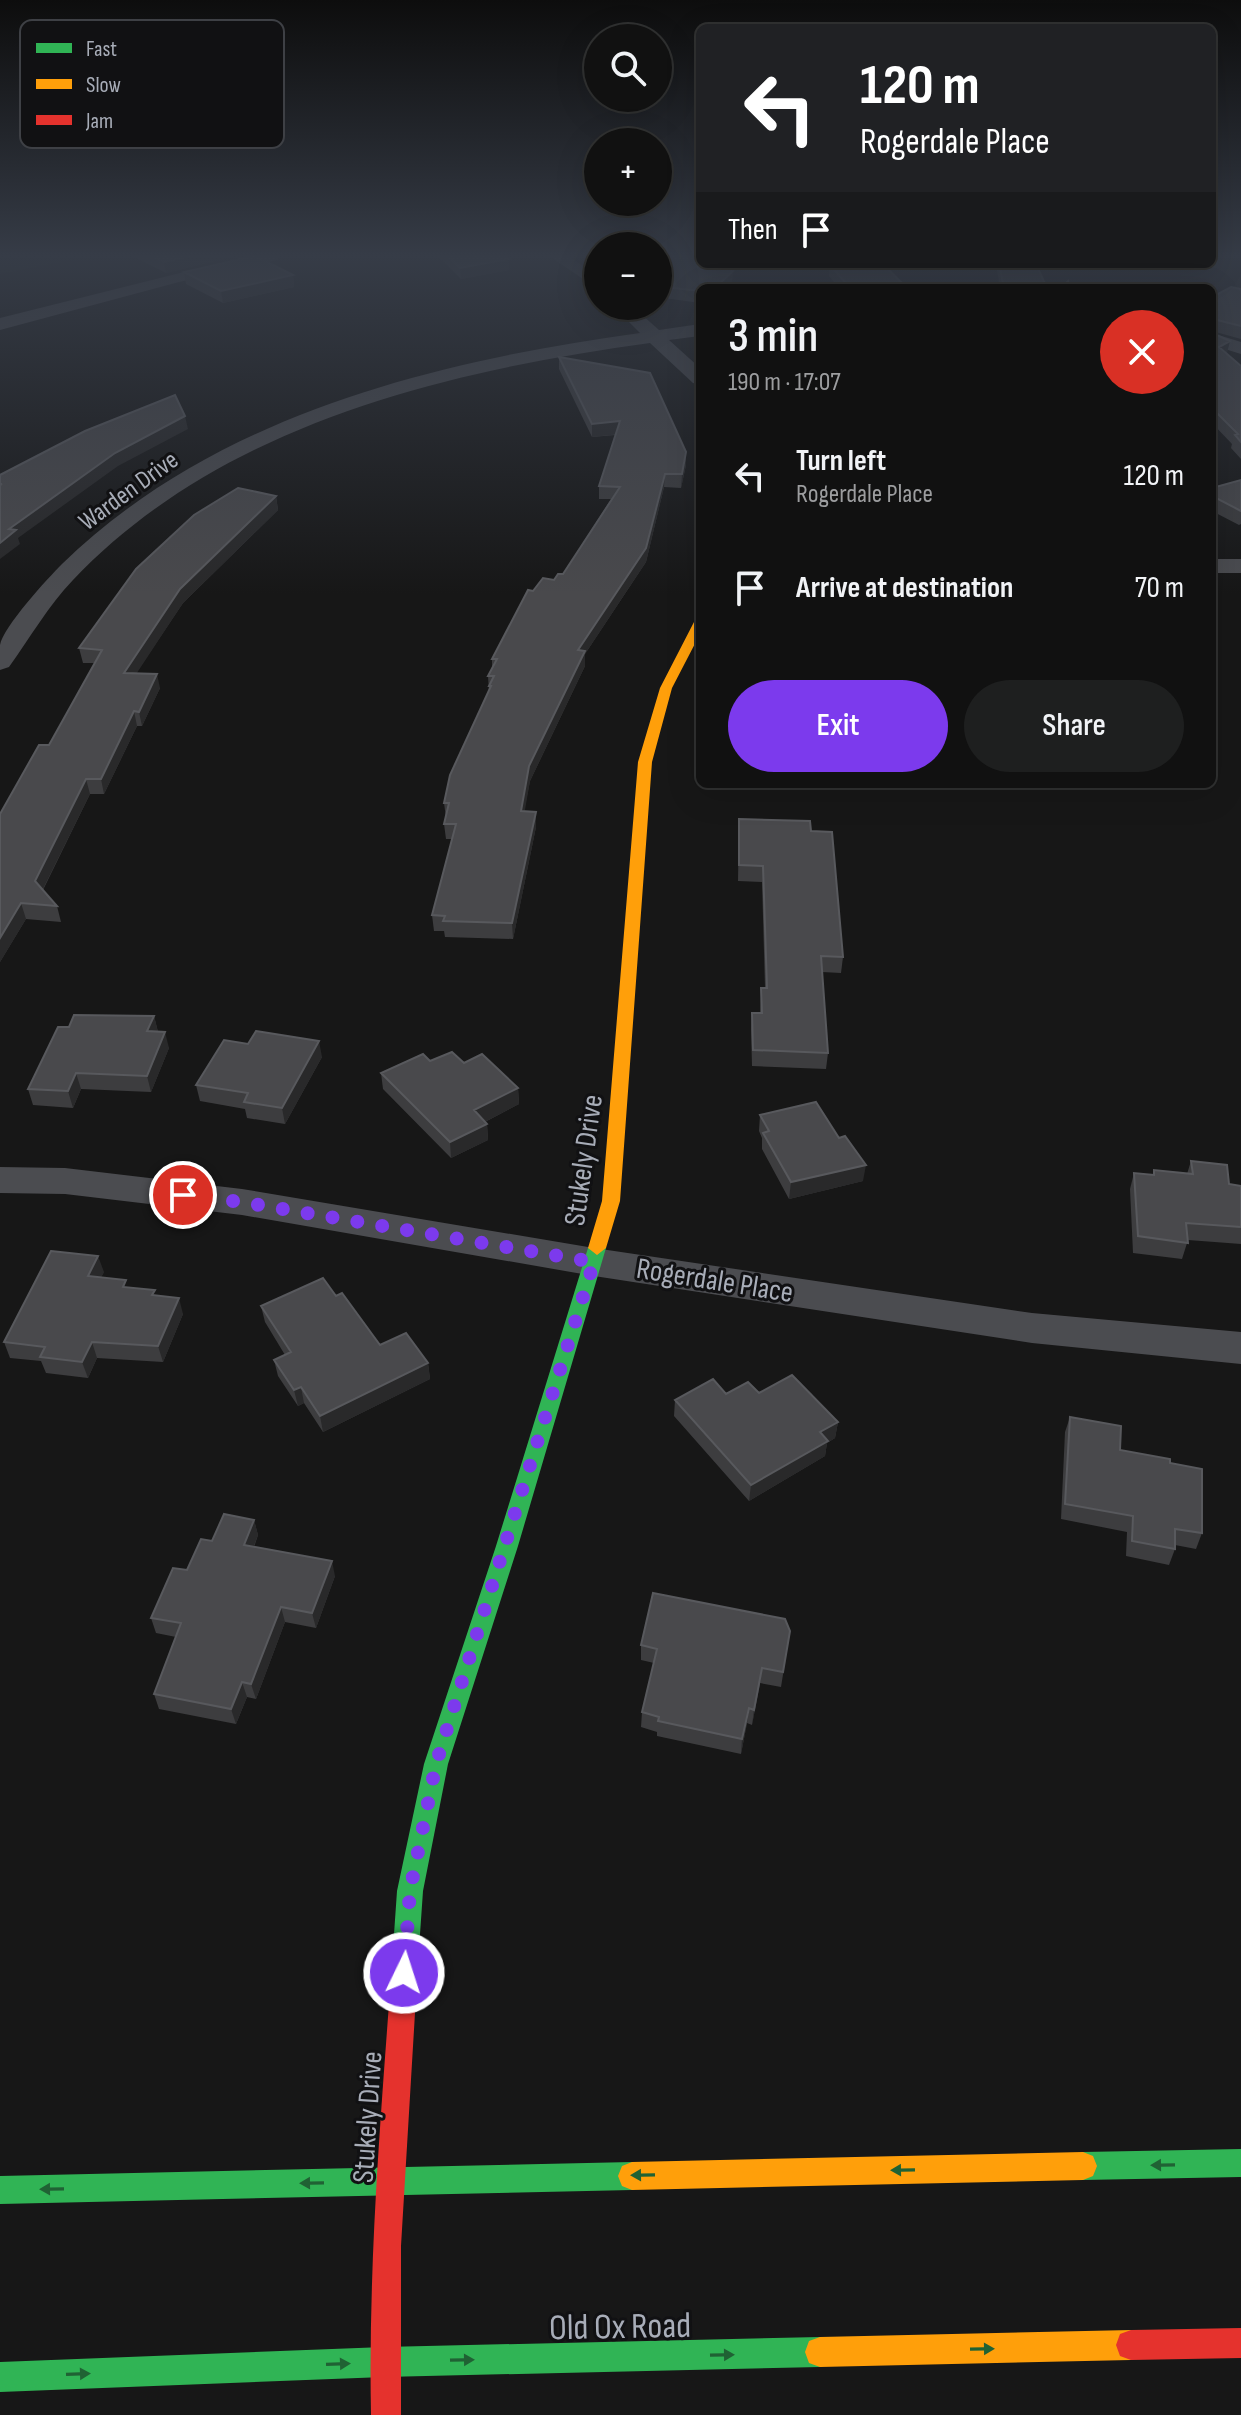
<!DOCTYPE html>
<meta charset="utf-8">
<style>
:root{--surface:#111;--page:#1e1f1f;--text:#f1f3f6;--muted:#9c9d9f;--line:#303131;--accent:#7c3aed}
body{margin:0;font-family:"Sofia Sans Condensed",sans-serif;background:var(--page);color:var(--text);height:100vh;display:flex;flex-direction:column;font-size:30px;white-space:nowrap}
*{box-sizing:border-box;margin:0}
p{font-size:26px;color:var(--muted)}
.icon{flex:none;width:44px;height:44px;fill:none;stroke:currentColor;stroke-width:2;stroke-linecap:round;stroke-linejoin:round}
.map{position:relative;flex:1;overflow:hidden}
.drawer{position:absolute;left:696px;top:284px;width:520px;height:504px;display:flex;flex-direction:column;background:var(--surface);border-radius:12px;box-shadow:0 8px 32px #0002,0 0 0 2px var(--line)}
.drawer>*{flex:none}
.top-card{position:absolute;left:696px;top:24px;width:520px;height:244px;border-radius:12px;box-shadow:0 8px 32px #0002,0 0 0 2px var(--line);background:#202124;color:#fff;overflow:hidden}
.buttons{position:absolute;left:584px;top:24px;display:grid;gap:16px}
.buttons a{display:grid;place-items:center;width:88px;height:88px;border-radius:50%;background:var(--surface);box-shadow:0 8px 32px #0002,0 0 0 2px var(--line);font-size:40px}
.pin{position:absolute;display:grid;place-items:center;width:68px;height:68px;color:#fff;margin:-34px;border:4px solid #fff;border-radius:50%;box-shadow:0 2px 8px #0007}
.me{position:absolute;width:88px;margin:-44px;rotate:4deg;stroke-linejoin:round;filter:drop-shadow(0 0 6px #0008)}
.turn{display:flex;align-items:center;gap:28px;height:168px;padding:0 32px;font-size:36px}
.turn .icon{width:104px;height:104px;stroke-width:2.5}
.turn b{display:block;font-size:56px;line-height:68px}
.then{display:flex;align-items:center;height:76px;padding:0 32px;background:#0003;gap:16px;font-size:30px}
.round{display:grid;place-items:center;flex:none;width:84px;height:84px;border-radius:42px;background:var(--page)}
.headline{display:flex;align-items:center;justify-content:space-between;height:136px;padding:0 32px}
h1{font-size:48px;font-weight:600;line-height:60px}
.action{display:flex;gap:16px;margin-top:auto;padding:16px 32px}
.action a{flex:1;height:92px;border-radius:48px;background:var(--accent);color:#fff;font-size:32px;font-weight:600;line-height:92px;text-align:center}
.action a+a{background:var(--page);color:var(--text)}
ul{padding:0;list-style:none}
li{display:flex;align-items:center;gap:24px;height:112px;padding:0 32px}
li div{flex:1}
li b{display:block;font-size:30px}
li em{font-style:normal}
.map>svg:first-child{display:block}
</style>
<div class="map">
<svg width="1241" height="2415" viewBox="0 0 1241 2415">
<rect width="100%" height="100%" fill="#171717"/>
<path fill="#1d241e" d="M0,256H84V257L0,274Z"/>
<g fill="none" stroke-linecap="round" stroke-linejoin="round">
<path fill="#4b4c50" fill-rule="evenodd" d="M248,256H279L277,260L179,282L0,330V318Z
M549,256H568L598,276V289Z
M613,306H632L659,330L700,324V336L669,340L700,368V385L693,383L650,343C446,371 221,424 73,580C48,606 30,638 9,667L0,670C0,662 0,653 0,645C3,627 48,578 62,564C215,415 435,361 640,333Z
M1212,333L1241,342V354L1212,345Z
M1212,559H1241V573H1212Z
M0,1167L65,1168L242,1189L594,1248L1032,1313L1241,1332V1364L1032,1343L594,1276L242,1215L65,1194L0,1193Z"/>
<path fill="#30b455" fill-rule="evenodd" d="M597,1241L606,1248L518,1546L448,1764L423,1891L418,1963L414,1972L405,1976L396,1972L392,1963L397,1891L424,1764L496,1546L588,1248Z
M1241,2149V2177L1083,2180L1073,2176L1069,2166L1073,2156L1083,2152Z
M632,2162L642,2166L646,2176L642,2186L632,2190L0,2204V2176Z
M820,2337L831,2341L835,2352L831,2363L820,2367L384,2377L0,2392V2362L384,2347Z"/>
<path fill="#ff9f0a" fill-rule="evenodd" d="M700,618V634L672,688L652,762L620,1201L606,1248L597,1255L588,1248L602,1201L638,762L660,688L694,622Z
M1083,2152L1093,2156L1097,2166L1093,2176L1083,2180L632,2190L622,2186L618,2176L622,2166L632,2162Z
M1131,2330L1142,2334L1146,2345L1142,2356L1131,2360L820,2367L809,2363L805,2352L809,2341L820,2337Z"/>
<path fill="#e5322d" fill-rule="evenodd" d="M405,1950L414,1954L418,1963L401,2246V2415H371C368,2264 381,2114 392,1963L396,1954Z
M1241,2328V2358L1131,2360L1120,2356L1116,2345L1120,2334L1131,2330Z"/>
</g>
<path fill="#3d3d3f" d="M132,256H235L166,273Z
M438,256H504L509,259V270L461,279Z
M658,256L733,271L732,282L726,288H700V303L664,298L658,293Z
M998,264H1036L1047,288H1000L997,270Z
M830,265L907,288H839L829,276Z
M184,272L293,275L294,287L223,303L186,284Z
M1241,289V339L1212,331V297Z
M1212,333L1230,341L1226,353L1241,366V459L1231,448L1232,444L1212,423Z
M559,357L686,465L681,488L664,487L646,562L585,654V666L530,781L524,811L536,812V827L513,939L445,937L444,931H434L432,915L452,839H446L444,824L446,818L444,803L489,692L488,676L492,668V659L533,591L563,574L611,499H599V486L615,435L592,437L559,369Z
M1241,480V524L1239,525L1212,511V488Z
M276,496L278,510L183,603L136,673L160,688L142,726H137L104,794H90L43,890L57,906L61,922L26,919L0,962V814L49,745L95,663H83L79,648Z
M739,819L811,831L843,957L841,973L822,972L828,1053L826,1069L752,1066L751,1029L752,1013H760L761,988H765L762,882L738,881Z
M154,1016L158,1032L169,1048L151,1092L81,1089L73,1108L33,1105L28,1089L69,1027Z
M248,1044L322,1057L285,1124L247,1118L245,1109L200,1101L196,1085Z
M430,1061L464,1063L518,1088L519,1104L485,1122L487,1124L488,1140L451,1158L383,1089L381,1073Z
M760,1115L863,1181L789,1199L762,1149V1138L759,1131Z
M1191,1161L1229,1184L1241,1186V1244L1188,1240L1182,1259L1133,1253L1130,1189L1134,1173L1153,1175L1154,1170L1187,1174Z
M104,1272L101,1277L128,1288L156,1296L183,1314L163,1362L97,1358L88,1378L46,1373L41,1361L10,1358L4,1342Z
M336,1296L380,1345L428,1363L430,1379L323,1432L304,1403L298,1406L278,1376L274,1360L285,1355L265,1322L261,1306Z
M759,1393L838,1422L835,1438L827,1443L825,1456L749,1501L674,1416L675,1400L726,1394Z
M1070,1417L1120,1450L1170,1463L1202,1533L1196,1549L1175,1545V1549L1169,1565L1126,1556L1127,1532L1061,1519L1065,1432Z
M254,1520L258,1535L254,1547L335,1576L316,1628L285,1622L256,1699L247,1697L236,1724L159,1709L154,1694L176,1637L156,1633L151,1618L187,1570L212,1541Z
M790,1631L781,1687L760,1683L752,1725L747,1723L741,1754L657,1736V1732L641,1727L642,1712L654,1663L641,1660V1645Z"/>
<path fill="#29292a" d="M190,256H235L166,273L164,262Z
M509,259V270L461,279L460,268Z
M733,271L732,282L726,288H715Z
M293,275L294,287L223,303L221,291Z
M1230,341L1227,353L1216,359L1219,347Z
M185,416L188,429L118,466L18,538L20,544L0,559V543L9,529L115,453Z
M620,421V434L592,437V424Z
M686,452V465L681,488L682,474Z
M665,474L664,487L646,562L585,654V666L530,781L522,827L521,811L529,766L578,650Z
M276,496L278,510L183,603L127,688L124,673L180,589Z
M157,674L160,688L142,726L139,712Z
M134,711L137,726L104,794L101,779Z
M86,779L90,794L39,897L35,881Z
M536,812V827L513,939L512,923Z
M21,903L26,919L0,962V938Z
M154,1016L158,1032L147,1031Z
M165,1032L169,1048L151,1092L147,1076Z
M319,1041L322,1057L285,1124L282,1108Z
M76,1073L81,1089L73,1108L68,1091Z
M518,1088L519,1104L475,1127L474,1110Z
M487,1124L488,1140L451,1158L450,1142Z
M866,1165L863,1181L789,1199L791,1182Z
M98,1256L104,1272L94,1292L88,1276Z
M179,1298L183,1314L163,1362L158,1346Z
M92,1342L97,1358L88,1378L82,1362Z
M428,1363L430,1379L323,1432L320,1416Z
M301,1387L304,1403L298,1406L294,1390Z
M838,1422L835,1438L827,1443L825,1456L749,1501L751,1485L820,1432Z
M254,1520L258,1535L248,1561L244,1545Z
M332,1561L335,1576L316,1628L312,1613Z
M281,1607L285,1622L256,1699L251,1684Z
M762,1668L760,1683L752,1725L754,1710Z
M242,1682L247,1697L236,1724L231,1709Z
M749,1708L747,1723L741,1754L742,1739Z"/>
<path fill="#49494c" stroke="#58595d" stroke-width="2" d="M152,256H190L164,262Z
M255,256L293,275L221,291L184,272Z
M448,256H504L509,259L460,268Z
M658,256H700V264H721L733,271L715,288H700V291L664,287L658,281Z
M856,264H883L907,288H850L830,265Z
M999,264H1036L1047,288H1004Z
M1068,281L1069,288H1061Z
M1231,287L1241,289V326L1213,319L1212,330V297Z
M1212,333L1230,341L1219,347L1241,366V442L1235,435L1238,434L1212,408Z
M559,357L650,373L686,452L682,474H665L646,548L578,650L585,651L529,766L521,811L536,812L512,923L443,921L445,916L432,915L456,824H444L449,803H444L450,775L491,686H489L494,676H488L497,659H492L528,590L533,591L543,578L554,580L558,574H563L620,487L599,486L620,421L592,424Z
M175,395L185,416L115,453L9,529L16,530L0,543V485L2,484H0V475L85,431Z
M1241,480V511L1212,496V488Z
M238,488L276,496L180,589L124,673L157,674L139,712L134,711L101,779H86L35,881L57,906L21,903L0,938V814L39,745H49L102,650L79,648L136,569L194,515Z
M739,819L810,821L811,831L832,832L843,957L821,956L828,1053L753,1050L752,1013H762L761,988H767L763,866L739,865Z
M74,1015L154,1016L147,1031L165,1032L147,1076L76,1073L68,1091L28,1089L58,1027H69Z
M256,1031L319,1041L282,1108L244,1102L248,1093L196,1085L224,1040L248,1044Z
M452,1052L464,1063L482,1054L518,1088L474,1110L487,1124L450,1142L381,1073L423,1054L430,1061Z
M816,1102L839,1138L845,1136L866,1165L791,1182L763,1133L769,1131L760,1115Z
M1191,1161L1227,1165L1229,1184L1241,1186V1227L1186,1223L1188,1243L1138,1236L1134,1173L1154,1175V1170L1193,1174Z
M51,1251L98,1256L88,1276L126,1280L123,1287L155,1290L152,1295L179,1298L158,1346L92,1342L82,1362L40,1357L45,1347L4,1342Z
M323,1278L336,1296L342,1293L380,1345L406,1333L428,1363L320,1416L301,1387L294,1390L274,1360L291,1352L261,1306Z
M792,1375L838,1422L820,1432L828,1441L751,1485L675,1400L713,1379L726,1394L748,1382L759,1393Z
M1070,1417L1121,1426L1120,1450L1170,1459V1463L1202,1469V1533L1175,1529V1549L1132,1541L1133,1516L1065,1504Z
M224,1514L254,1520L244,1545L332,1561L312,1613L281,1607L251,1684L242,1682L231,1709L154,1694L181,1623L151,1618L173,1568L187,1570L201,1539L212,1541Z
M653,1593L785,1619L790,1631L783,1672L762,1668L754,1710L749,1708L742,1739L658,1721L659,1717L642,1712L657,1649L641,1645Z"/>
<defs><path id="oneway-solid" d="M-6-.8H1V-3.2L6.5 0L1 3.2V.8H-6Z" transform="scale(2)"/></defs>
<g fill="#206234">
<use href="#oneway-solid" transform="translate(1163 2165) rotate(179)"/>
<use href="#oneway-solid" transform="translate(903 2170) rotate(179)"/>
<use href="#oneway-solid" transform="translate(643 2175) rotate(179)"/>
<use href="#oneway-solid" transform="translate(312 2183) rotate(179)"/>
<use href="#oneway-solid" transform="translate(52 2189) rotate(179)"/>
<use href="#oneway-solid" transform="translate(982 2349) rotate(-1)"/>
<use href="#oneway-solid" transform="translate(722 2355) rotate(-1)"/>
<use href="#oneway-solid" transform="translate(462 2360) rotate(-1)"/>
<use href="#oneway-solid" transform="translate(338 2364) rotate(-2)"/>
<use href="#oneway-solid" transform="translate(78 2374) rotate(-2)"/>
</g>
<linearGradient id="sky" x2="0" y2="1"><stop stop-color="#0d0d0d"/><stop offset="0.43" stop-color="#363c47"/><stop offset="1" stop-color="#363c47" stop-opacity="0"/></linearGradient>
<rect width="1241" height="594" fill="url(#sky)"/>
<g fill="none" stroke-linecap="round" stroke-linejoin="round">
<path stroke="#7c3aed" stroke-width="14" stroke-dasharray="0 25.2" d="M183,1195L242,1202L594,1262L436,1764L410,1891L404,1973"/>
</g>
<g text-anchor="middle" stroke-width="6" stroke-linejoin="round" paint-order="stroke">
<g font-size="26" fill="#a8adb8" stroke="#111113">
<text transform="translate(128 490) rotate(-36)" y="9">Warden Drive</text>
</g>
<g font-size="30" fill="#a8adb8" stroke="#111113">
<text transform="translate(583 1160) rotate(-82)" y="10">Stukely Drive</text>
<text transform="translate(715 1280) rotate(9)" y="10">Rogerdale Place</text>
<text transform="translate(367 2117) rotate(-86)" y="10">Stukely Drive</text>
</g>
<g font-size="36" fill="#a8adb8" stroke="#111113">
<text transform="translate(620 2325) rotate(-1)" y="13">Old Ox Road</text>
</g>
</g>
<rect x="20" y="20" width="264" height="128" rx="12" fill="#111113" stroke="#3e4045" stroke-width="2"/>
<rect x="36" y="43" width="36" height="10" fill="#30b455"/>
<rect x="36" y="79" width="36" height="10" fill="#ff9f0a"/>
<rect x="36" y="115" width="36" height="10" fill="#e5322d"/>
<g font-size="22" fill="#a8adb8">
<text x="86" y="56">Fast</text>
<text x="86" y="92">Slow</text>
<text x="86" y="128">Jam</text>
</g>
</svg>
<div class="buttons">
<a><svg class="icon" aria-label="search" viewBox="0 0 24 24"><circle cx="10" cy="10" r="6"/><path d="M15 15l6 6"/></svg></a>
<a>+</a>
<a>−</a>
</div>
<div class="pin" style="left:183px;top:1195px;background:#d93025"><svg class="icon" aria-label="arrive" viewBox="0 0 24 24"><path d="M6 21V4h12l-3 4 3 4H6"/></svg></div>
<svg class="me" style="left:404px;top:1973px" viewBox="-20 -20 40 40"><circle r="17" fill="#7c3aed" stroke="#fff" stroke-width="3"/><path d="M0-11L8 9 0 5-8 9z" fill="#fff"/></svg>
<div class="top-card">
<div class="turn"><svg class="icon" aria-label="left" viewBox="0 0 24 24"><path d="M17 20v-9H6M10 6l-5 5 5 5"/></svg><div><b>120 m</b>Rogerdale Place</div></div>
<div class="then">Then<svg class="icon" aria-label="arrive" viewBox="0 0 24 24"><path d="M6 21V4h12l-3 4 3 4H6"/></svg></div>
</div>
<section class="drawer">
<div class="headline"><div><h1>3 min</h1><p>190 m · 17:07</p></div><a class="round" style="background:#d93025;color:#fff"><svg class="icon" aria-label="close" viewBox="0 0 24 24"><path d="M6 6l12 12M18 6L6 18"/></svg></a></div>
<ul>
<li><svg class="icon" aria-label="left" viewBox="0 0 24 24"><path d="M17 20v-9H6M10 6l-5 5 5 5"/></svg><div><b>Turn left</b><p>Rogerdale Place</p></div><em>120 m</em></li>
<li><svg class="icon" aria-label="arrive" viewBox="0 0 24 24"><path d="M6 21V4h12l-3 4 3 4H6"/></svg><div><b>Arrive at destination</b></div><em>70 m</em></li>
</ul>
<div class="action"><a>Exit</a><a>Share</a></div>
</section>
</div>
